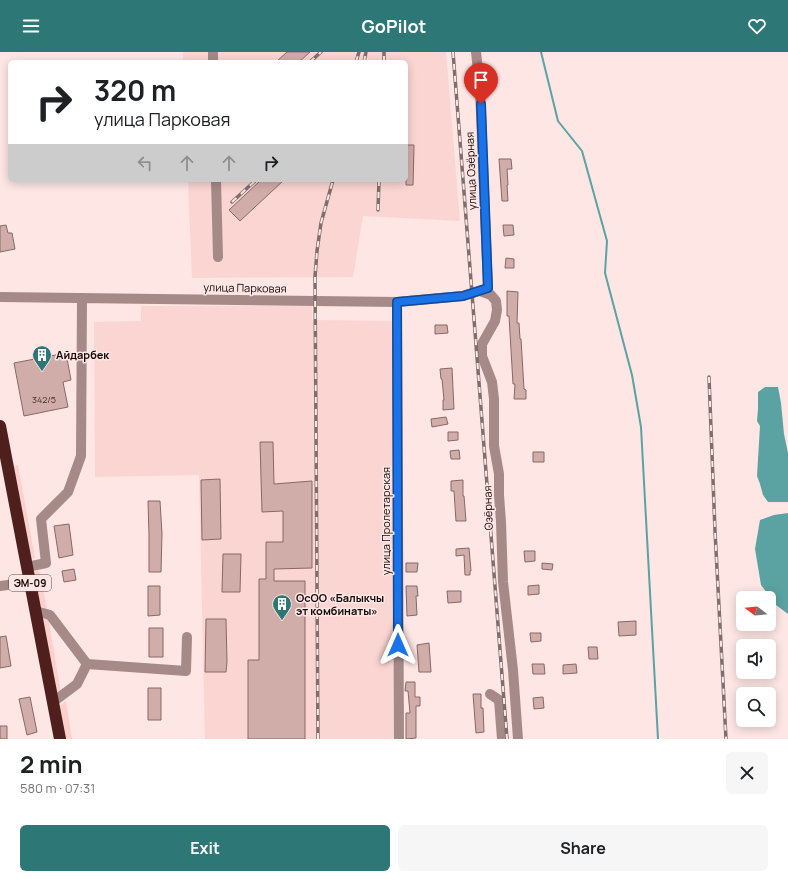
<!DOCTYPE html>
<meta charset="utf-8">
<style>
:root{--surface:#fff;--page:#f6f6f6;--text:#202124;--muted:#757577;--accent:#2d7777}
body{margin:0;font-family:Manrope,sans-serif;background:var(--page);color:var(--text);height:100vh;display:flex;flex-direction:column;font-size:15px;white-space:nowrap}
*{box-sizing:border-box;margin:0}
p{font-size:13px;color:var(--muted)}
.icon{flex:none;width:22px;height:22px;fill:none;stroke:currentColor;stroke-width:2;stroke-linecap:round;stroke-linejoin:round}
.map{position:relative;height:687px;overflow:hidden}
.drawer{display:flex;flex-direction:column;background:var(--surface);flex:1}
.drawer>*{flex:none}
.hud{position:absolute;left:8px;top:8px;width:400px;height:122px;border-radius:6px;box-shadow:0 2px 10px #0003;background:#fff;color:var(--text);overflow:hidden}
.needle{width:26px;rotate:286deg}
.controls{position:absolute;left:736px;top:539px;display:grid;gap:8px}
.controls a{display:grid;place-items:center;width:40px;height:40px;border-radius:6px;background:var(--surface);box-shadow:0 2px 10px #0003;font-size:20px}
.pin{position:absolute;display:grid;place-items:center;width:34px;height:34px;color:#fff;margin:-41px -17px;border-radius:50% 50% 50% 0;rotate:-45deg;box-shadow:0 0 4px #0007}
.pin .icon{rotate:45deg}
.me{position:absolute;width:44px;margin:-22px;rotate:0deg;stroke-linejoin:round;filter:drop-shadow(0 0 3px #0008)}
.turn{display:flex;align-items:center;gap:14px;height:84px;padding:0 20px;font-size:18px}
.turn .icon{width:52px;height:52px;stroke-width:2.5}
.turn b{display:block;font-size:28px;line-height:34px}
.lanes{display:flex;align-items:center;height:38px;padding:0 20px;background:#0003;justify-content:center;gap:20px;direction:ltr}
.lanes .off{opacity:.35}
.round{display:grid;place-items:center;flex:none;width:42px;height:42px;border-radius:6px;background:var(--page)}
.summary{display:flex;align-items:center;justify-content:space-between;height:68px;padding:0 20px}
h1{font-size:24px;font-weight:700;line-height:30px}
.action{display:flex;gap:8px;margin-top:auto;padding:8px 20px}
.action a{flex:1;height:46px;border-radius:6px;background:var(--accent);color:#fff;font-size:16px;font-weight:700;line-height:46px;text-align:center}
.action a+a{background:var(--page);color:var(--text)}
header{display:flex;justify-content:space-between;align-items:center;height:52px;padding:0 20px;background:var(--accent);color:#fff;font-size:18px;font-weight:700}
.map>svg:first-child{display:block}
</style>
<header><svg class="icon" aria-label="menu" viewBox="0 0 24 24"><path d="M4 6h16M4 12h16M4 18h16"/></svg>GoPilot<svg class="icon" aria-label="heart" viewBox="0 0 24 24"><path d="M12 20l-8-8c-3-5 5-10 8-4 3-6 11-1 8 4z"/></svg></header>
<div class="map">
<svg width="788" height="687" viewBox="0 0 788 687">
<rect width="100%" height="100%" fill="#fde6e4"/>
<path fill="#fad5d2" d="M183,0H446L460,169L363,164L353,225L192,226L188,128H406V10H183Z
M141,254H312V268L394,269L395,687H205L199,423L95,425L94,270L141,269Z"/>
<path fill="#fdd0cb" d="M18,413L35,506L26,508L8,415Z
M39,518L47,557L34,552L28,522Z
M48,565L61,641L51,643L37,566Z
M66,649L72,687H60L54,658Z"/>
<path fill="#5ba2a2" d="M765,335H778L781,351L784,382L788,401V450H768L763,443L760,432L757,424L760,374L757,369L758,357V340Z
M788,461V562L776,553L761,533L755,497L760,468L774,463Z"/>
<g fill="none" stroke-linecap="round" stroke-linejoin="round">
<path stroke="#5ba2a2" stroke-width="2" d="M541,0L558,69L582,99L607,189L605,221L632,323L641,375L658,687"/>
</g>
<path fill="#d1adaa" stroke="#886865" d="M287,0H310L299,10H276Z
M406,93H414L413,133H406Z
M499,107H511L512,117H507L508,133H507L508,149H502Z
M261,128H284L240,169L229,158Z
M6,173L8,181H12L15,197L0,200V174Z
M503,173H513L514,183L504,184Z
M506,206L514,207V216H505Z
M507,239L518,240L517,271H519L520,287H521L524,337L526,338V347H514L515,332H513L509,264H507Z
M435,273H447L448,281L435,282Z
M66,301L71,328L63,330L68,355L24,364L14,311Z
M452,316L454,357L443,358V348H444L442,327H441L440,317Z
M446,365L448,372L432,375L431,367Z
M448,380H458V388L448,389Z
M260,390H273L274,432L312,429V516L274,517V529H305V687H248V608H259V527H266V490H283V459L262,460Z
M459,398L460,407H451L450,399Z
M533,400H544V410H533Z
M220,427L221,487L202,488L201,428Z
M463,428V444H464L466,469H456L454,439H451V429Z
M148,449H160L162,482L161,520H149V483Z
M69,472L73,503L59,506L54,474Z
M469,496L471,519H470V523H465L464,503L456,504V497Z
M524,499H535V509L525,510Z
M223,502H241L240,540H222Z
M406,511H418L417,520H406Z
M542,511L553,512L552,518L542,517Z
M74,517L76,528L64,530L62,519Z
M539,533V542L528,543V534Z
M148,534H160V563L148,564Z
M406,534H417L418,544H416L417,563L407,564Z
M447,539H461V550L448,551Z
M206,567H226L227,610L226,620H205Z
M636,569V583L619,584L618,570Z
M149,576H163V605H149Z
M530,581H541V589L531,590Z
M6,584L11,614L0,616V585Z
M429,591L431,620H419L417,593Z
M588,595H597L598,607H589Z
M532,612H544L545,622H533Z
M576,612L577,621L563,622V613Z
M406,630H415V645H420V654H416V686L406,687V661H410L408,639H405Z
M148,636H161V668H148Z
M473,642H481V656H483L484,680L476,681Z
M30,645L37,680L27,683L19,647Z
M543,645L544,656L534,657L533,646Z
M0,674H7V687H0Z"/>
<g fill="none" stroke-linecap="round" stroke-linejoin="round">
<path stroke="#a58a88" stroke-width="10" d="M213,0V10
M216,128L218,205
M480,239L491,243L496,249L497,258L495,269L482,292V304L492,330L494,347V394L499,422V443L501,470L503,530L513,618L518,687
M0,245L397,250L463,244L488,236L480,37L476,0
M397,250L399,687
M27,515L46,511L41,467L68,440L81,404L82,246
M0,534L30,530
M36,559L50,563L87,612L186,619L187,585
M490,642L499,648L502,687
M53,650L77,632L87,612"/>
<path stroke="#4f1f1e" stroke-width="12" d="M0,374L60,687"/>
<g stroke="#7f6e6c" stroke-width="3.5">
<path id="rail" d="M453,0L507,687
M310,10L321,0
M356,10L359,0
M364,10L366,0
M384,10V0
M232,150L256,128
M378,158L379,128
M709,325L715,479L726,687
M318,687L315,225L317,199L321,171L333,128"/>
</g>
<use href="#rail" stroke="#fde6e4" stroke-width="2" stroke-dasharray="6" stroke-linecap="butt"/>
</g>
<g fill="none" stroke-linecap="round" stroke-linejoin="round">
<g stroke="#114b97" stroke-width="10">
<path id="route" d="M398,593L397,250L463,244L488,236L481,52"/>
</g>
<use href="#route" stroke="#1a73e8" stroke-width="7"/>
</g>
<defs>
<g id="building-pin" transform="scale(1)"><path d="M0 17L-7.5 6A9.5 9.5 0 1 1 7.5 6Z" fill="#2d7777" stroke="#fde6e4"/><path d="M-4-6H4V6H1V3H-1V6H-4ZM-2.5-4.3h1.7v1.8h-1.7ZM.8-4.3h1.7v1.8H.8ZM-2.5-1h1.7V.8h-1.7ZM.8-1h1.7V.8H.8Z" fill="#fff"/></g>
</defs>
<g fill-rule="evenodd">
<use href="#building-pin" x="42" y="303"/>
<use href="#building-pin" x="282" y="552"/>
</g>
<g text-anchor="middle" stroke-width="3" stroke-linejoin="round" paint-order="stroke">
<g font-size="9" fill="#433130">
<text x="44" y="351">342/5</text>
</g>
<rect fill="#fde6e4" stroke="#5a4b49" stroke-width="1" x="9" y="523" width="42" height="16" rx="3"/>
<g font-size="10" font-weight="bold" fill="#140807">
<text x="30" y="535">ЭМ-09</text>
</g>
<g font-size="11" fill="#140807" stroke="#fde6e4">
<text transform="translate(471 119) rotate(-92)" y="4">улица Озёрная</text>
<text transform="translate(245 236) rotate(1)" y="4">улица Парковая</text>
<text transform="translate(488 456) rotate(-92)" y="4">Озёрная</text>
<text transform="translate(386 469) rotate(-90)" y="4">улица Пролетарская</text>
</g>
<g font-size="11" font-weight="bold" fill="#140807" stroke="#fde6e4" text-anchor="start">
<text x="56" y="307">Айдарбек</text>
<text x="296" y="550">ОсОО «Балыкчы<tspan x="296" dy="13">эт комбинаты»</tspan></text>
</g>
</g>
</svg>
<div class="controls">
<a><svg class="needle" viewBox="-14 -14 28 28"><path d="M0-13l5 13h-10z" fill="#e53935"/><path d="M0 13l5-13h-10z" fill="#757577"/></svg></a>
<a><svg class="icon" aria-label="sound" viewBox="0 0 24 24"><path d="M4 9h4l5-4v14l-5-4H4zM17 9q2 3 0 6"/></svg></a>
<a><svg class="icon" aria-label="search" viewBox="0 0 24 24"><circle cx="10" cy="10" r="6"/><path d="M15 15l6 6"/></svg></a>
</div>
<div class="pin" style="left:481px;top:52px;background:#d93025"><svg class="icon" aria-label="arrive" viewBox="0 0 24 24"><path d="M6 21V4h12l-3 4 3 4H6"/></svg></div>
<svg class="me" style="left:398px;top:593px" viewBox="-20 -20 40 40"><path d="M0-17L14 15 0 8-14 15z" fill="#1a73e8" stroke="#fff" stroke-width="4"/></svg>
<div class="hud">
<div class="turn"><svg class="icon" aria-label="right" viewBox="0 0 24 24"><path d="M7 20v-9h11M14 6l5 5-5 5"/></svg><div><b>320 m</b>улица Парковая</div></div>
<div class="lanes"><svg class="icon off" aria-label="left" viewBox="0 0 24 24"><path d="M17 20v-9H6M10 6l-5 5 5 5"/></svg><svg class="icon off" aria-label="ahead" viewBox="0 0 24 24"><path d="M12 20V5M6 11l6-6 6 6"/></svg><svg class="icon off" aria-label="ahead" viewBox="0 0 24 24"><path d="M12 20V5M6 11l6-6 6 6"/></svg><svg class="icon" aria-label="right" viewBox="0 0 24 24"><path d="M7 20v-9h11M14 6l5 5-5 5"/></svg></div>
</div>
</div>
<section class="drawer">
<div class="summary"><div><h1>2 min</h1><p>580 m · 07:31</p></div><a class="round"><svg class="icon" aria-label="close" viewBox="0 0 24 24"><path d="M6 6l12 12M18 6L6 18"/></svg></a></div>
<div class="action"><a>Exit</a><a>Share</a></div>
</section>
